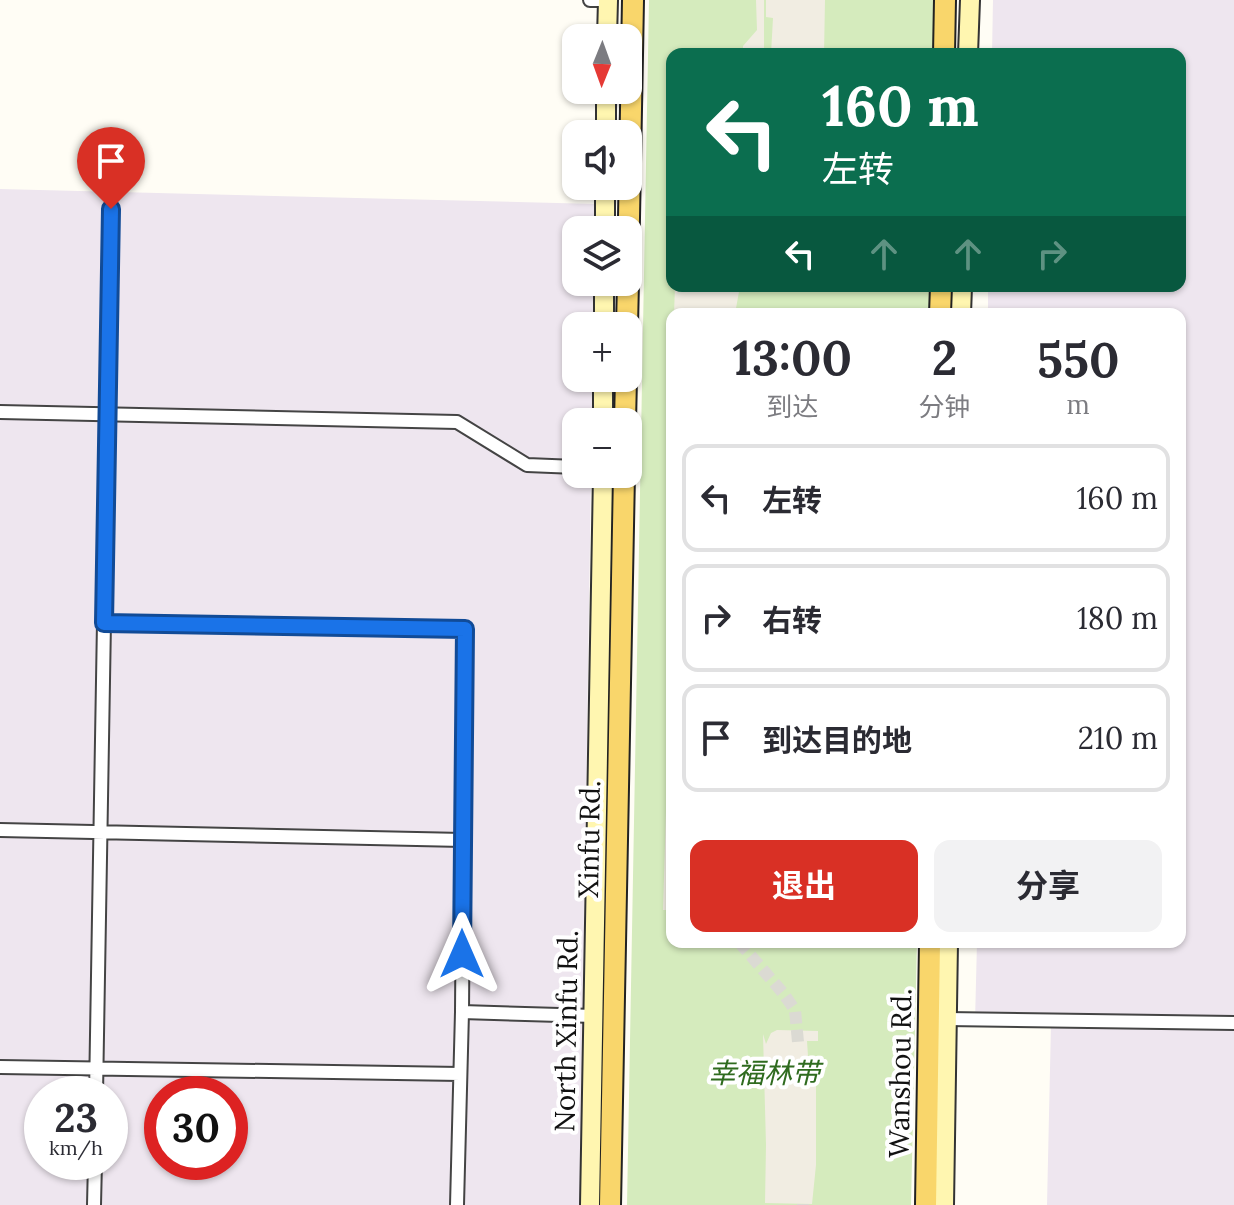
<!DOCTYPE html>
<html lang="zh">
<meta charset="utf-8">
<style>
:root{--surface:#fff;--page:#f2f2f3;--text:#2b2b33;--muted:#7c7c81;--line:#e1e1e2;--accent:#d93025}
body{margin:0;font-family:Lora,"Noto Sans SC",serif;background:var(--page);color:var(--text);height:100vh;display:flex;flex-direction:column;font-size:30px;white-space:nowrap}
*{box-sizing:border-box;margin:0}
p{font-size:26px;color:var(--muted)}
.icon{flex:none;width:44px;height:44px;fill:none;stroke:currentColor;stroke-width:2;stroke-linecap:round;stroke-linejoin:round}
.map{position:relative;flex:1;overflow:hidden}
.sheet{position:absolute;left:666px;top:308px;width:520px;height:640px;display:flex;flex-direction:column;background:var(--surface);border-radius:16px;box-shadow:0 2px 6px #0004}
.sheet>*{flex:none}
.banner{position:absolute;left:666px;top:48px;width:520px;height:244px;border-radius:16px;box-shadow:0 2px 6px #0004;background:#0b6e4f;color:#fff;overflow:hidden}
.needle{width:52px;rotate:181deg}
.controls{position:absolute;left:562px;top:24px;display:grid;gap:16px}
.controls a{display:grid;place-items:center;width:80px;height:80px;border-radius:16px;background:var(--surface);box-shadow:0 2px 6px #0004;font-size:40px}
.speed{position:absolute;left:24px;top:1076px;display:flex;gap:16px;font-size:40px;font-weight:700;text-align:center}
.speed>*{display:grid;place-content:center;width:104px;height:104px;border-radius:50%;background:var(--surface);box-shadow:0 2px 6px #0004;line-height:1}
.speed small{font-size:20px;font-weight:400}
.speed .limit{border:12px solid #d22;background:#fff;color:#111}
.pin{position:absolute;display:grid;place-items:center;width:68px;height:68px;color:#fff;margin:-82px -34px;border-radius:50% 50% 50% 0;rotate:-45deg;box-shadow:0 0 8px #0007}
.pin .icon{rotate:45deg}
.me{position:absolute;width:88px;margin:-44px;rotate:0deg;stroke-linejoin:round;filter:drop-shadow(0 0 6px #0008)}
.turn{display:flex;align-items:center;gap:28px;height:168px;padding:0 24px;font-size:36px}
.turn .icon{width:104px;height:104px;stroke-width:2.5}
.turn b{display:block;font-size:56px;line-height:68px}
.lanes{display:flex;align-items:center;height:76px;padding:0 24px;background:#0003;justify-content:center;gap:40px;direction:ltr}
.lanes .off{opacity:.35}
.eta{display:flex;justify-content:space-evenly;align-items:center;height:136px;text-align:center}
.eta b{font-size:48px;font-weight:700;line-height:56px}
.button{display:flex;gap:16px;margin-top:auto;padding:16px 24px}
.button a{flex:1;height:92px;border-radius:16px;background:var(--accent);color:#fff;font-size:32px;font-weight:700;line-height:92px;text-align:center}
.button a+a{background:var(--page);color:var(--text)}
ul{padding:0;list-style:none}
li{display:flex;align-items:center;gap:24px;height:108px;margin:0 16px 12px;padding:0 8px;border:4px solid var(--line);border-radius:16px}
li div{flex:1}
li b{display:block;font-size:30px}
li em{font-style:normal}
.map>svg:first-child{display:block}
</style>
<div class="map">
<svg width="1234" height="1205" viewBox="0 0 1234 1205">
<rect width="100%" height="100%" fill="#fffdf5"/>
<path fill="#eee6ef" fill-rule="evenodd" d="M993,0H1234V1205H1047L1051,1024L975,1022L977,942H1180V314H988V286H1180V54H992Z
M0,189L596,204L595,230H576V282H594V326H576V378H593L592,422H576V474H591L580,1205H0ZM42,1094H110V1162H42ZM162,1094H230V1162H162Z"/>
<path fill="#d5ebbd" d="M649,0H938L937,54H672V286H932L931,314H672V942H917L911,1205H627Z"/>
<path fill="#f1ede2" d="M756,0H764V54H743V46L757,30Z
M766,0H825L824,54H771L773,18L766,17Z
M675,286H740L735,314H674Z
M667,605L672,611V730H666Z
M668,745L672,746L670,910H663Z
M777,1030L818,1031V1041H807L809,1071L816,1072V1165L812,1204L765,1203L766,1145L763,1034L766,1044L771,1033Z"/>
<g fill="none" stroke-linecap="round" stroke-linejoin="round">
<path stroke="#dbdad3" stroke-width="12" stroke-dasharray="12 6" stroke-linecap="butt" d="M739,942L783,993L795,1010L798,1042
M803,1204V1205"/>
<g stroke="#444" stroke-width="16">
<path id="street" d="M590,0H608
M0,412L457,422L527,465L576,467
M104,623L465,629L462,1012
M0,830L463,840
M947,1019L1234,1023
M0,1067L460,1074
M96,1094L111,209
M94,1205L95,1162
M457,1205L462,1012L594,1016"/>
</g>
<g stroke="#333" stroke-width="22">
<path id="secondary" d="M607,38L608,0
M968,54L970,0
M606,134V90
M605,230V186
M961,314L962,286
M604,326V282
M603,422V378
M590,1205L603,474
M944,1205L948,942"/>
</g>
<g stroke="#222" stroke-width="24">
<path id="primary" d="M944,54L945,0
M628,272L633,0
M940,314L941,286
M627,326L628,282
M625,422L626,378
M610,1205L624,474
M926,1205L930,942"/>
</g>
<use href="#street" stroke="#fff" stroke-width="12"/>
<use href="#secondary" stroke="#fff6b0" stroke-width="18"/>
<use href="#primary" stroke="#f9d66b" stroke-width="20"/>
</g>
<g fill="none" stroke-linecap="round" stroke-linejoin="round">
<g stroke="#114b97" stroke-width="20">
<path id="route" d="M111,209L104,623L465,629L462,954"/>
</g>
<use href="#route" stroke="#1a73e8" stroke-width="14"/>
</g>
<g text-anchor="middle" stroke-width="8" stroke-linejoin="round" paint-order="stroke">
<g font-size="28" fill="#111" stroke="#fff">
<text transform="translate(589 839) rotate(-89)" y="10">Xinfu Rd.</text>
<text transform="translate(566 1031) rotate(-89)" y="10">North Xinfu Rd.</text>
<text transform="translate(900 1073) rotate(-89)" y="10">Wanshou Rd.</text>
</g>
<g font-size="28" font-style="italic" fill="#2f6b1f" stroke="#fff">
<text x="764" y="1083">幸福林带</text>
</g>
</g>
</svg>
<div class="controls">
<a><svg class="needle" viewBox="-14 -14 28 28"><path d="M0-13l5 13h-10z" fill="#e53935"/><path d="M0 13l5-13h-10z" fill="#7c7c81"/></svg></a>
<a><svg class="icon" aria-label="sound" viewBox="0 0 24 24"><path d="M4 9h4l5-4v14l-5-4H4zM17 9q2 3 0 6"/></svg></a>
<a><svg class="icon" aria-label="layers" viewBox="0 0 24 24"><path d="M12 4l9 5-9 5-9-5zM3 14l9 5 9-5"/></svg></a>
<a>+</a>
<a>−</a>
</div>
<div class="speed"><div>23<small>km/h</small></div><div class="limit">30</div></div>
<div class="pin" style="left:111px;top:209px;background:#d93025"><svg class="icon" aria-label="arrive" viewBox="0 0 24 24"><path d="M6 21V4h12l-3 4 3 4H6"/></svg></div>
<svg class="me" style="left:462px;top:954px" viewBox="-20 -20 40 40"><path d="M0-17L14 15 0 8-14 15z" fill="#1a73e8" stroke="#fff" stroke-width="4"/></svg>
<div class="banner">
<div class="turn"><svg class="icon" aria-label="left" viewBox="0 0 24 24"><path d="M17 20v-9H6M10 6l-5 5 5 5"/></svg><div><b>160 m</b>左转</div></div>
<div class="lanes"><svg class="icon" aria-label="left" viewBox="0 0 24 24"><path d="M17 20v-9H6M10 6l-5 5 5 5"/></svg><svg class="icon off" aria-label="ahead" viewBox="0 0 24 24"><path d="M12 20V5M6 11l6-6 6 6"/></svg><svg class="icon off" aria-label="ahead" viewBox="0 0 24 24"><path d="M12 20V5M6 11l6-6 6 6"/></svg><svg class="icon off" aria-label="right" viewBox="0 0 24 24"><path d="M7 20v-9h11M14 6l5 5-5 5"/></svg></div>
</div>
<section class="sheet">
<div class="eta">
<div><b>13:00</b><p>到达</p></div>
<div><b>2</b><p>分钟</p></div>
<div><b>550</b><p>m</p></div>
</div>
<ul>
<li><svg class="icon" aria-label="left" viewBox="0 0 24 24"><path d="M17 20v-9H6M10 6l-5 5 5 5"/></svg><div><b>左转</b></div><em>160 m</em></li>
<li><svg class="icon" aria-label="right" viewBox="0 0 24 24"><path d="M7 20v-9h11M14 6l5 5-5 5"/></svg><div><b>右转</b></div><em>180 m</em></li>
<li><svg class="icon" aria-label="arrive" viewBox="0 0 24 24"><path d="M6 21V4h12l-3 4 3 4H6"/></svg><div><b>到达目的地</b></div><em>210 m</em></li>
</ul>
<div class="button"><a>退出</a><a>分享</a></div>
</section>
</div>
